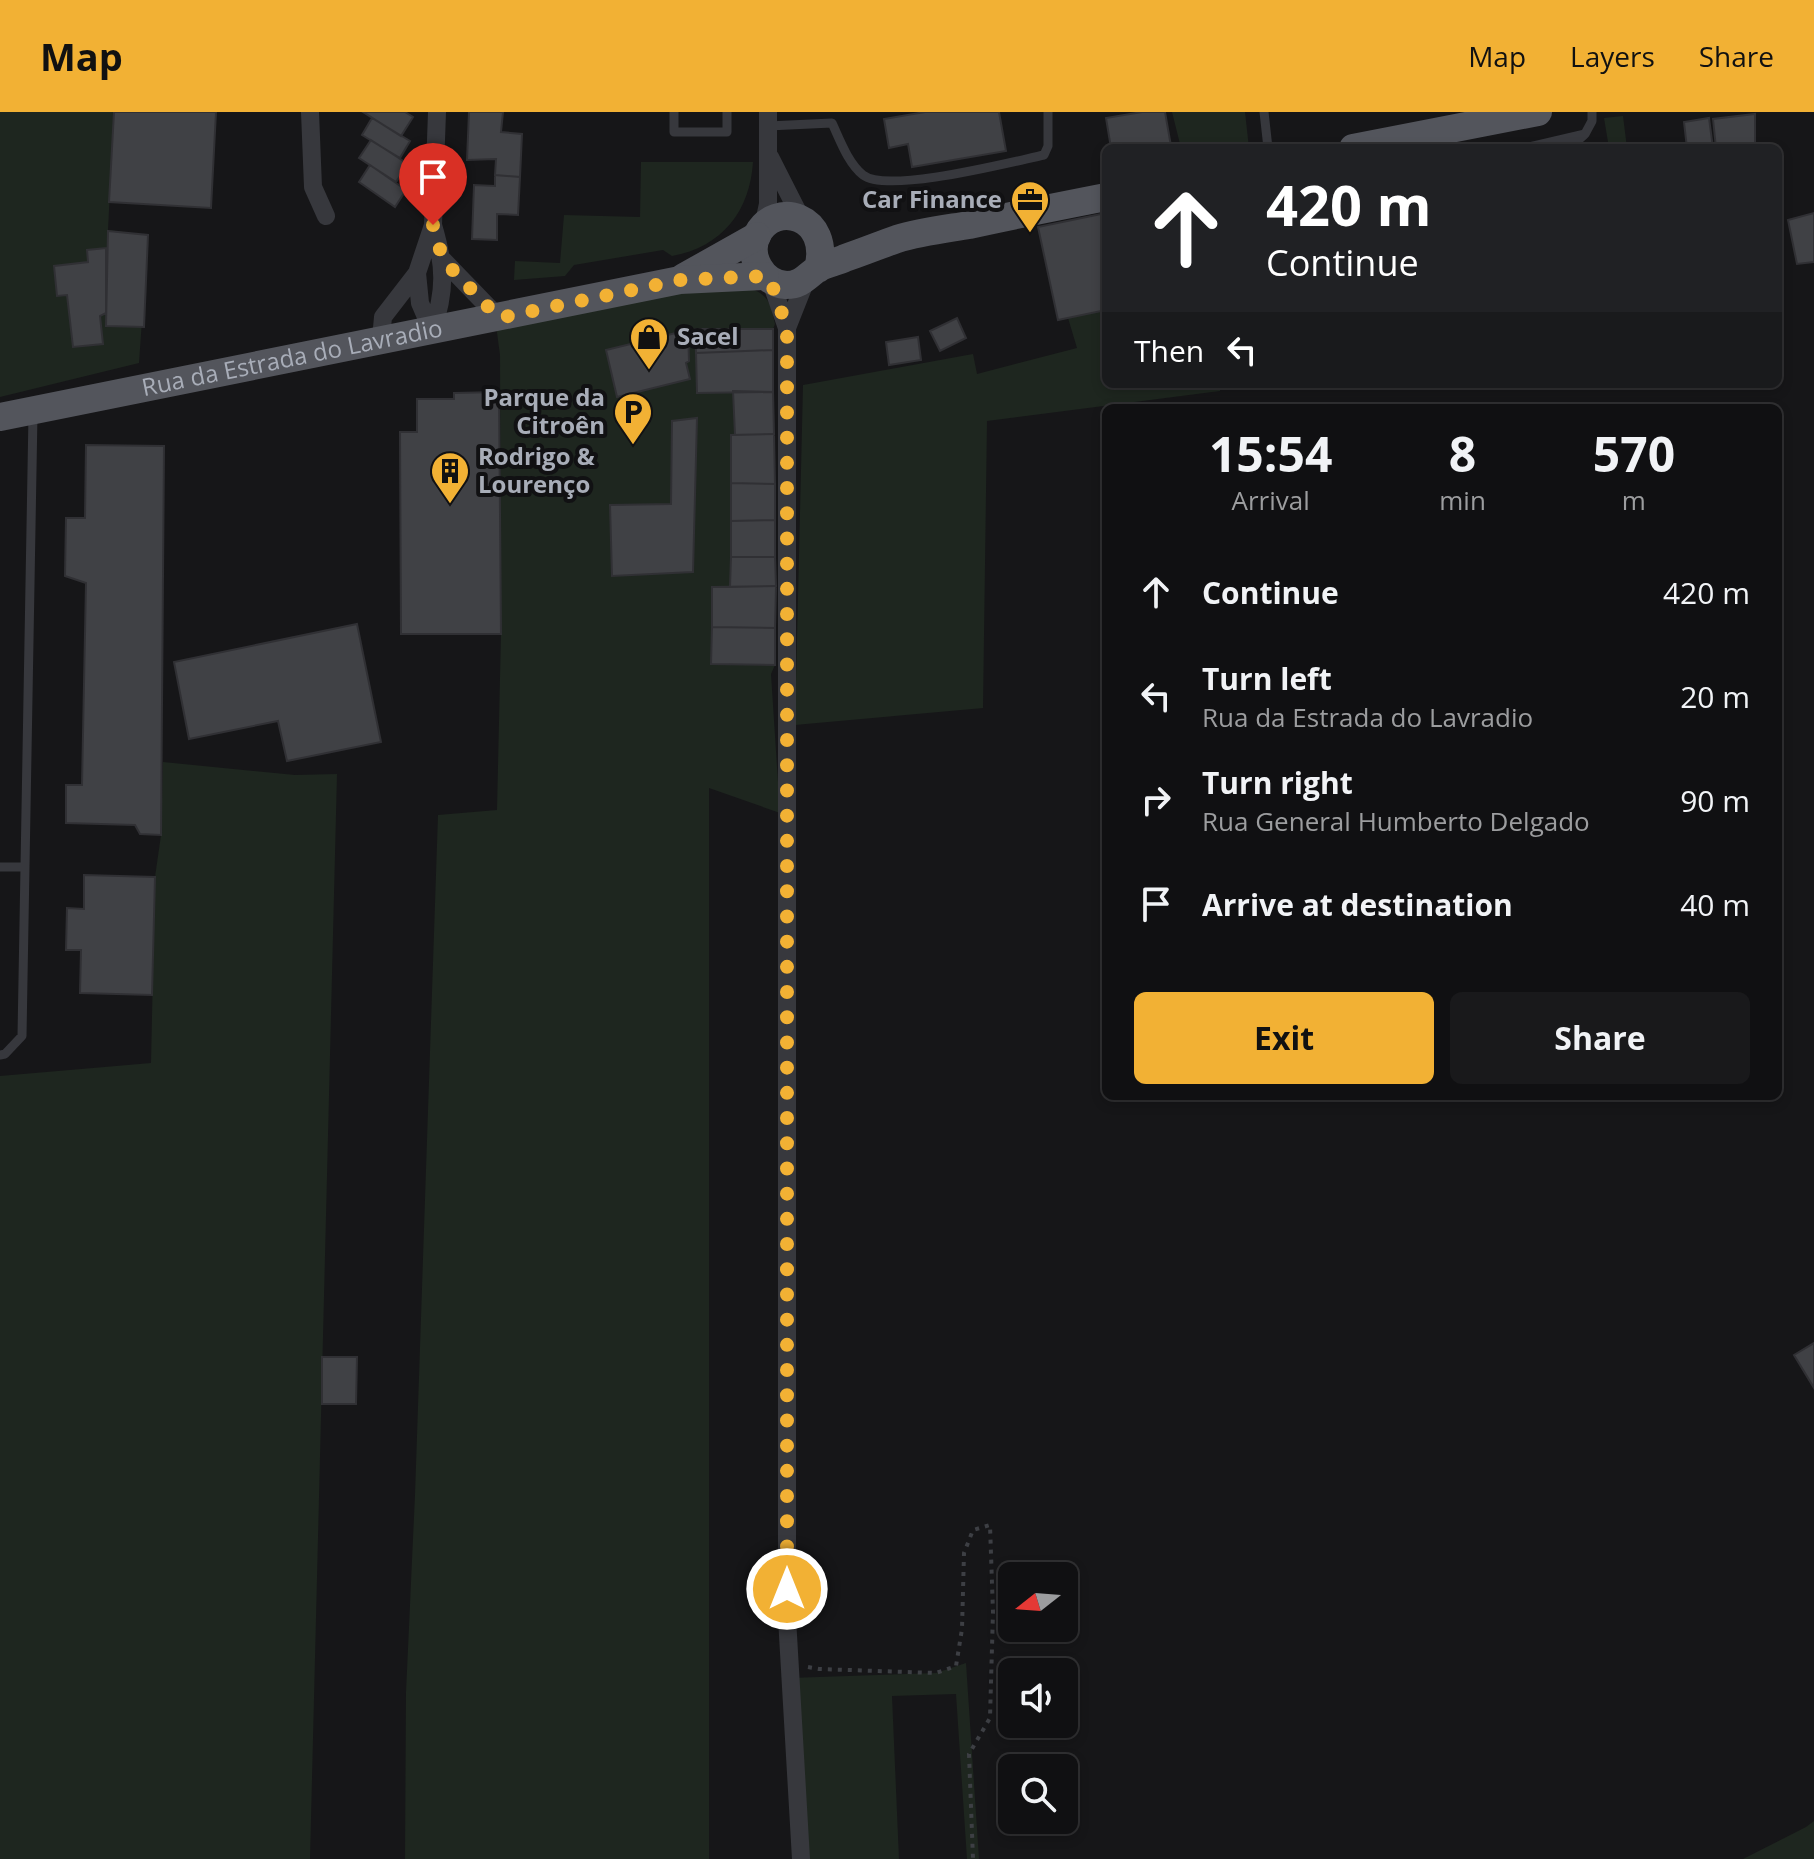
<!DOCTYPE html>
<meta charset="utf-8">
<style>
:root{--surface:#101012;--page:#19191b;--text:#f1f3f6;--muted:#9c9d9f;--line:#303032;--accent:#f2b134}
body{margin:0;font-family:"Open Sans",sans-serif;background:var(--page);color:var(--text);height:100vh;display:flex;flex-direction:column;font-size:30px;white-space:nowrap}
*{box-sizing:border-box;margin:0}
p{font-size:26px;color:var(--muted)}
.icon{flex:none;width:44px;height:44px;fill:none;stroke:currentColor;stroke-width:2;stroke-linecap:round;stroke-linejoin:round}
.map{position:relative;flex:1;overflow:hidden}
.sheet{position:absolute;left:1102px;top:292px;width:680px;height:696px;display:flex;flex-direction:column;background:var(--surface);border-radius:12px;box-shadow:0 4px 12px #0003,0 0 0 2px var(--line)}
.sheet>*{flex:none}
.top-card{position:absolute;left:1102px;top:32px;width:680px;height:244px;border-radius:12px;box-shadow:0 4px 12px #0003,0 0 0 2px var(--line);background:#202124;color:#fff;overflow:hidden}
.needle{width:52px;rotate:253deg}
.fabs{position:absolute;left:998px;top:1450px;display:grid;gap:16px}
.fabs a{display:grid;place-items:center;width:80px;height:80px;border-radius:12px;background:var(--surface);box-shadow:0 4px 12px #0003,0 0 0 2px var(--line);font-size:40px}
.pin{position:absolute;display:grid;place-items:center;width:68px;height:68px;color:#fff;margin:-82px -34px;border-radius:50% 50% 50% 0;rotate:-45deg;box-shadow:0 0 8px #0007}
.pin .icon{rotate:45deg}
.me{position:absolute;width:88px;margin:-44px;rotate:0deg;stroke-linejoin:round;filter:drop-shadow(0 0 6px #0008)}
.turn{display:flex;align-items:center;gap:28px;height:168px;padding:0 32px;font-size:36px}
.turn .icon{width:104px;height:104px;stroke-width:2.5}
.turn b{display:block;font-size:56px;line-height:68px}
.then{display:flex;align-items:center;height:76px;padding:0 32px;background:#0003;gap:16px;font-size:30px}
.eta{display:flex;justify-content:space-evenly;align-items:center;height:136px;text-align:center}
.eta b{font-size:48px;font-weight:700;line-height:56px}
.button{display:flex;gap:16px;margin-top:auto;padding:16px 32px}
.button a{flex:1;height:92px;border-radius:12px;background:var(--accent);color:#111;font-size:32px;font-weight:700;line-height:92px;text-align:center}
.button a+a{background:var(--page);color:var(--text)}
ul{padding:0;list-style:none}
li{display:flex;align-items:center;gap:24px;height:104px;padding:0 32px}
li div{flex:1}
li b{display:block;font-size:30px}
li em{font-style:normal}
header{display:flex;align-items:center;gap:48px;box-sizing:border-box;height:112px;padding:0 40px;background:var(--accent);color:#111}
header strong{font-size:38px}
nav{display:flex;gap:44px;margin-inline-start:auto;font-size:28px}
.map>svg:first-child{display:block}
</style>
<header>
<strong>Map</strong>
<nav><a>Map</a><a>Layers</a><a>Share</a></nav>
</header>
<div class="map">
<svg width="1814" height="1747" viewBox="0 0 1814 1747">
<rect width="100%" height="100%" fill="#161618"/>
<path fill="#1e261f" d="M0,0H114L108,118L148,123L139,251L0,285Z
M1172,0H1245L1249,36H1181Z
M1623,4L1627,36H1609L1604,6Z
M641,50H753C750,99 722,135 672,144L663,138L574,153L565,164L514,168L515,149L560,151L564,103L640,105Z
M752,177C770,184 771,194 775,212L773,217L695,218L697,280L733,279L735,323H731L730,475H712L711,552L775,553L771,562L780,701L709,676V1747H405L406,1580L415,1383L438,703L497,698L501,522L500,243L496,213L642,184Z
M1106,198V272H1220V279L987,309L983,596L795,613L803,273L973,242L977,262L1077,236L1068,206Z
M163,650L295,663L337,662L310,1747H0V964L151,951L155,765L161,723Z
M966,1551L979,1747H967L956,1582L892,1584L899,1747H801L790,1566L936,1561Z
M1814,1709V1747H1743L1806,1715Z"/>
<path fill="#404145" stroke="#303034" stroke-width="2" d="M114,0H216L211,96L109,90Z
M363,0H405L413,5L401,24Z
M469,0H503L501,20L522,22L520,65L495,63L496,47L467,48Z
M925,0H999L1006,39L912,55L908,32L889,36L884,7Z
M1142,0H1165L1171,34L1111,36L1106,6Z
M1755,2V36H1716L1713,7Z
M372,6L410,29L400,46L362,23Z
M1709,6L1713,36H1687L1684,10Z
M371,28L408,52L396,70L359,46Z
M370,53L406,78L395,95L359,70Z
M495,63L520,65L518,103L497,102V128L472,127L474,73L495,74Z
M1106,101V198L1058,208L1038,115Z
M1814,101V150L1797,152L1788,108Z
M108,119L148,123L144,215L106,214Z
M106,136V201L100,204L103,232L73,235L67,183L57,184L54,154L88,150L87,138Z
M957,206L966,226L940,239L930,219Z
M695,217H773V238L696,241Z
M688,218L689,249L686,251L690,267L617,285L606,238Z
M918,225L921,248L889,253L886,230Z
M773,238V280L697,281L696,241Z
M733,279L773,280L774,322L735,323Z
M499,280L501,522H401L400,320H417V287H454V281Z
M697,306L693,460L612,464L610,393L671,392L672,309Z
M774,322L775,372L731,371V323Z
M86,333L164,334L161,723L140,722L135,713L66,711V673H82L86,471L65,464L66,406H85Z
M731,371L775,372V408L731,409Z
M775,408V445H731V409Z
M731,445H775L776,474L730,475Z
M776,474L775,516L712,515V475Z
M357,512L381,630L287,649L278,609L189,627L174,550Z
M712,515L775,516V553L711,552Z
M84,763L155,765L152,883L80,881L81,838H66L67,796L84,797Z
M1814,1231V1276L1794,1243Z
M322,1245H357L356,1292H322Z"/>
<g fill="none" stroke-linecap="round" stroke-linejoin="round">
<path stroke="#3d3f44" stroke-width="4" stroke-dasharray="4 6" stroke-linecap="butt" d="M808,1555L819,1557L936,1561L956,1554L962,1517L964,1441L973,1418L990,1413L993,1500L990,1606L969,1642L973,1747"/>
<path stroke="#37383d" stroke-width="9" d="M674,0V20H727V0
M1264,0L1268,36
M768,14L832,11C840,28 848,51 863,63C887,82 1011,50 1044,43L1048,34V0
M1441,27L1456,36
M1524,36L1585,22L1592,9V0
M1569,36L1584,23
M0,755H24
M0,943L5,942L22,924L33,302"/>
<path stroke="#37383d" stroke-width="18" d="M310,0L313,75L326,104
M770,45L802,108
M763,115L768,92V0
M443,148L499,206
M770,167L787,216
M432,219L420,191L417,161L433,113L437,0
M432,219C446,179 445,153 433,113
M381,227L383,205L417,161
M801,1747L787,1506V216L806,168"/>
<g stroke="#53555c" stroke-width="28">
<path d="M1353,36L1538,0"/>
<path d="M818,157C832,104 775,87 757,123C747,144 762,171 786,173C801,173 806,165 817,157C825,152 837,150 845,146C863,140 880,133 897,127C920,120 945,117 969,113C1014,103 1060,94 1106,85"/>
<path d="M684,165L757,124"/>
<path id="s1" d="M0,305L680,168L765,164"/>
</g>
</g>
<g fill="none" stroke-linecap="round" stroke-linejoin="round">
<path stroke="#f2b134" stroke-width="14" stroke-dasharray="0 25.2" d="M433,113L443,148L499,206L680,168L765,164L770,167L787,216V1477"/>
</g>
<defs>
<g id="office-pin" transform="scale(2)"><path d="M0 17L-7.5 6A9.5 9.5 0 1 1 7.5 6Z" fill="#f2b134" stroke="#111113"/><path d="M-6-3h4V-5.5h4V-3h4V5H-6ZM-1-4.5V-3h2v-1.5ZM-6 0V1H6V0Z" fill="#111"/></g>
<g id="shop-pin" transform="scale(2)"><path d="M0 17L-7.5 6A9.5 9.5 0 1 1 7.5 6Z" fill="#f2b134" stroke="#111113"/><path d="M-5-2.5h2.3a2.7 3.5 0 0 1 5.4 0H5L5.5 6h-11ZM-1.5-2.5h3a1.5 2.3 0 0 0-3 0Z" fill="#111"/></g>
<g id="parking-pin" transform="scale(2)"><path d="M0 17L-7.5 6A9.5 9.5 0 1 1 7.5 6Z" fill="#f2b134" stroke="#111113"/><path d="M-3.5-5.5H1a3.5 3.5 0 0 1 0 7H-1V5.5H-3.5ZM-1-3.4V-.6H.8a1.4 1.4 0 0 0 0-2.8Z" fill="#111"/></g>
<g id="building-pin" transform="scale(2)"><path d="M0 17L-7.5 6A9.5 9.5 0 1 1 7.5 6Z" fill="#f2b134" stroke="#111113"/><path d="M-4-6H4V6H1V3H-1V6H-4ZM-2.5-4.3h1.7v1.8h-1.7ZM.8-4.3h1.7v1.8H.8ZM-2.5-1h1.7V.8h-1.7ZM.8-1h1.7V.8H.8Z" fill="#111"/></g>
</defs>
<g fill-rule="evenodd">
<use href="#office-pin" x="1030" y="88"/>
<use href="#shop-pin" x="649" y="225"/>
<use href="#parking-pin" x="633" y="300"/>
<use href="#building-pin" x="450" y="359"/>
</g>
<g text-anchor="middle" stroke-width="8" stroke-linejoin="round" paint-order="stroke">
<g font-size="24" font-weight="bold" fill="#a8adb8" stroke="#111113" text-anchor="end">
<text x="1002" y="96">Car Finance</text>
<text x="677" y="233" text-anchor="start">Sacel</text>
<text x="605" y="294">Parque da<tspan x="605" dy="28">Citroên</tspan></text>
<text x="478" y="353" text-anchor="start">Rodrigo &amp;<tspan x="478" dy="28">Lourenço</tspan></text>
</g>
<g font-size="24" fill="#a8adb8" stroke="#111113">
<text dy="8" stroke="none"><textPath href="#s1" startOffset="298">Rua da Estrada do Lavradio</textPath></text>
</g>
</g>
</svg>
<div class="fabs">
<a><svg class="needle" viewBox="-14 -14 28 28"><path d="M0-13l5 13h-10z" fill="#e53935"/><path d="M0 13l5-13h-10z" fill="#9c9d9f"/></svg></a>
<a><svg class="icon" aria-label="sound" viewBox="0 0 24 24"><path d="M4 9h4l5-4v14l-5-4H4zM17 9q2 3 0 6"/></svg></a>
<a><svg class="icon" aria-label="search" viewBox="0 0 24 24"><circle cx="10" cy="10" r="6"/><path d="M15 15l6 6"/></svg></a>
</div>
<div class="pin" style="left:433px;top:113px;background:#d93025"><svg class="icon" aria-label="arrive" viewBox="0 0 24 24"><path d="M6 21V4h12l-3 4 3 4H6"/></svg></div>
<svg class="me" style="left:787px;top:1477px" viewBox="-20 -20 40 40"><circle r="17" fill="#f2b134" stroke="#fff" stroke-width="3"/><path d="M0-11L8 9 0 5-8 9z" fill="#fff"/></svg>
<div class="top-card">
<div class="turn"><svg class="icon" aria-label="ahead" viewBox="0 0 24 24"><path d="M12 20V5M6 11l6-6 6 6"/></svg><div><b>420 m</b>Continue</div></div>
<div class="then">Then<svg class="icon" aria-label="left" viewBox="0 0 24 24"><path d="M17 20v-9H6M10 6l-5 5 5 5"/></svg></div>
</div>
<section class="sheet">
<div class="eta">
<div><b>15:54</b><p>Arrival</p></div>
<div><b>8</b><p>min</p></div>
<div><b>570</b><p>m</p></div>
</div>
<ul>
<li><svg class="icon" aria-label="ahead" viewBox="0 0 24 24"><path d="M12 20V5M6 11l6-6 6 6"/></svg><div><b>Continue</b></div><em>420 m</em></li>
<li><svg class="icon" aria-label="left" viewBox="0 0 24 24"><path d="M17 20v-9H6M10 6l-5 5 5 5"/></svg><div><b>Turn left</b><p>Rua da Estrada do Lavradio</p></div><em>20 m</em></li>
<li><svg class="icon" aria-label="right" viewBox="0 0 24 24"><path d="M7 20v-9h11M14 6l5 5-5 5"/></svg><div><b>Turn right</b><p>Rua General Humberto Delgado</p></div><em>90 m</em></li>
<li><svg class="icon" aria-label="arrive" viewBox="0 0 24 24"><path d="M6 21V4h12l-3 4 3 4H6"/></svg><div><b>Arrive at destination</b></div><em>40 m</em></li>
</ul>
<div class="button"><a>Exit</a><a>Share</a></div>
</section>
</div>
